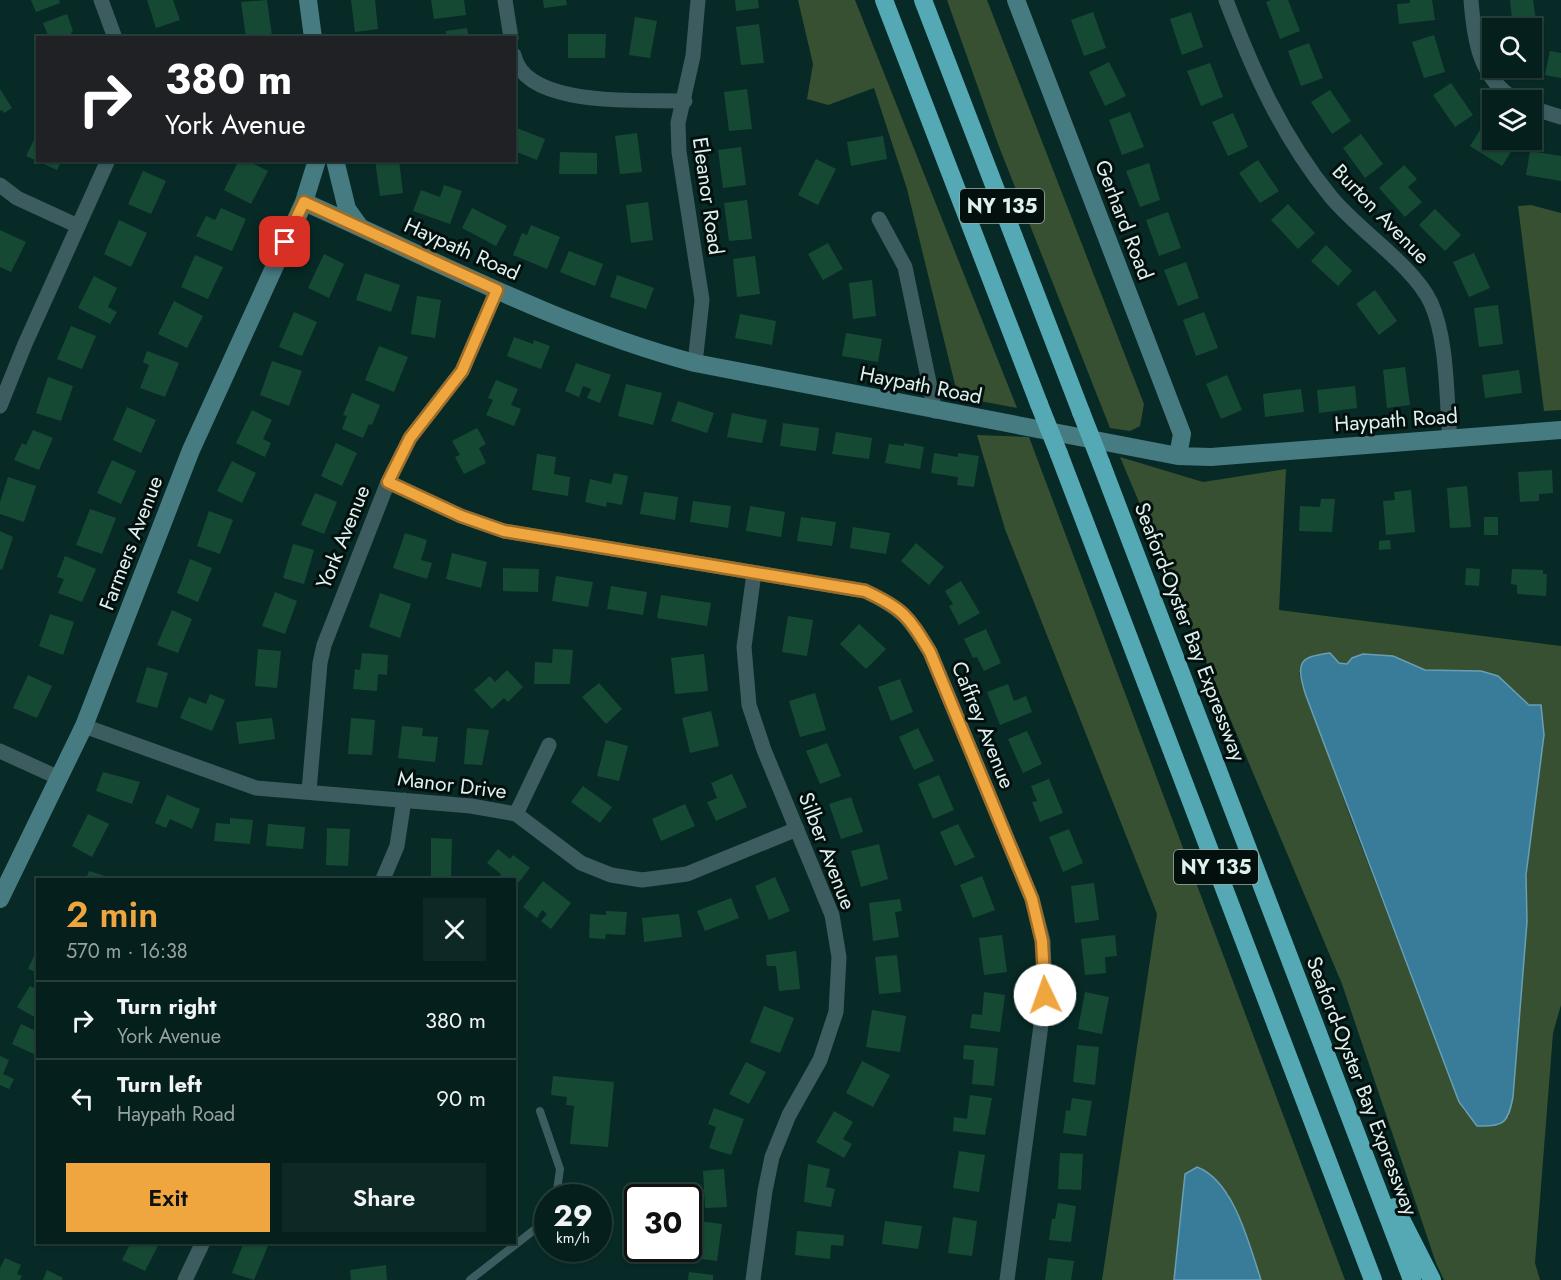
<!DOCTYPE html>
<meta charset="utf-8">
<style>
:root{--surface:#05201c;--page:#0e2825;--text:#f1f3f6;--muted:#97a3a3;--line:#263e3b;--accent:#f0a63f}
body{margin:0;font-family:Jost,sans-serif;background:var(--page);color:var(--text);height:100vh;display:flex;flex-direction:column;font-size:22px;white-space:nowrap}
*{box-sizing:border-box;margin:0}
p{font-size:20px;color:var(--muted)}
.icon{flex:none;width:33px;height:33px;fill:none;stroke:currentColor;stroke-width:2;stroke-linecap:round;stroke-linejoin:round}
.map{position:relative;flex:1;overflow:hidden}
.details{position:absolute;left:36px;top:878px;width:480px;height:366px;display:flex;flex-direction:column;background:var(--surface);border-radius:0px;box-shadow:0 2px 4px #0004,0 0 0 2px var(--line)}
.details>*{flex:none}
.top-card{position:absolute;left:36px;top:36px;width:480px;height:126px;border-radius:0px;box-shadow:0 2px 4px #0004,0 0 0 2px var(--line);background:#202124;color:#fff;overflow:hidden}
.buttons{position:absolute;left:1482px;top:18px;display:grid;gap:12px}
.buttons a{display:grid;place-items:center;width:60px;height:60px;border-radius:0px;background:var(--surface);box-shadow:0 2px 4px #0004,0 0 0 2px var(--line);font-size:30px}
.speed{position:absolute;left:534px;top:1184px;display:flex;gap:12px;font-size:30px;font-weight:700;text-align:center}
.speed>*{display:grid;place-content:center;width:78px;height:78px;border-radius:50%;background:var(--surface);box-shadow:0 2px 4px #0004,0 0 0 2px var(--line);line-height:1}
.speed small{font-size:15px;font-weight:400}
.speed .limit{border:3px solid #111;border-radius:9px;background:#fff;color:#111}
.pin{position:absolute;display:grid;place-items:center;width:51px;height:51px;color:#fff;margin:-26px;border-radius:12px;box-shadow:0 3px 9px #0006}
.me{position:absolute;width:66px;margin:-33px;rotate:357deg;stroke-linejoin:round;filter:drop-shadow(0 0 4px #0008)}
.turn{display:flex;align-items:center;gap:21px;height:126px;padding:0 30px;font-size:27px}
.turn .icon{width:78px;height:78px;stroke-width:2.5}
.turn b{display:block;font-size:42px;line-height:51px}
.round{display:grid;place-items:center;flex:none;width:63px;height:63px;border-radius:0px;background:var(--page)}
.headline{display:flex;align-items:center;justify-content:space-between;height:102px;padding:0 30px}
h1{font-size:36px;font-weight:600;line-height:45px;color:var(--accent)}
.action{display:flex;gap:12px;margin-top:auto;padding:12px 30px}
.action a{flex:1;height:69px;border-radius:0px;background:var(--accent);color:#111;font-size:24px;font-weight:600;line-height:69px;text-align:center}
.action a+a{background:var(--page);color:var(--text)}
ul{padding:0;list-style:none}
li{display:flex;align-items:center;gap:18px;height:78px;padding:0 30px;border-top:2px solid var(--line)}
li div{flex:1}
li b{display:block;font-size:22px}
li em{font-style:normal}
.map>svg:first-child{display:block}
</style>
<div class="map">
<svg width="1561" height="1280" viewBox="0 0 1561 1280">
<rect width="100%" height="100%" fill="#072a26"/>
<path fill="#375031" fill-rule="evenodd" d="M798,0H855L1017,408L958,397L907,189L874,88L828,105L807,99L813,64Z
M947,0H987L1144,404L1140,426L1130,431L1110,428L998,144Z
M1531,205L1561,213V410L1544,411L1518,206Z
M977,435L1029,437L1345,1280H1261L1228,1193L1180,1239L1174,1280H1102L1157,914L1005,529Z
M1120,457L1203,482L1286,469L1279,610L1561,646V1005L1553,1033L1535,1263L1540,1280H1444L1436,1263L1342,984ZM1330,653L1338,663L1347,664L1363,654L1393,656L1425,670L1464,671L1498,676L1530,705H1541L1544,735L1526,875L1527,922L1509,1117L1465,1112L1459,1102L1351,819L1299,673Z"/>
<path fill="#387c9a" stroke="#6a9fb3" stroke-width="1.5" d="M1330,653L1339,663L1347,664L1352,658L1363,654L1393,656L1425,670L1481,671L1498,676L1529,705H1541L1544,735L1526,875L1527,922L1513,1097C1508,1123 1504,1127 1477,1126L1459,1102L1305,693C1296,662 1299,657 1330,653Z
M1197,1167C1234,1181 1249,1244 1261,1280H1174L1185,1174Z"/>
<path fill="#164933" d="M31,0H59L60,3L36,12Z
M147,0H173L180,20L156,28Z
M267,0L272,36L246,38L241,2Z
M351,0H375L378,29L355,32Z
M431,0H464L466,15L434,19Z
M543,0H566L567,5L544,8Z
M735,0H758L759,8L736,11Z
M1271,0H1288L1300,31L1280,39L1266,2Z
M1410,0H1432L1435,20L1399,24L1397,4L1410,3Z
M1510,0H1533L1538,35L1532,36V28H1513Z
M1093,12L1106,48L1084,56L1071,20Z
M1191,12L1203,47L1182,55L1170,19Z
M67,14L73,31L71,32L73,38H49L43,23Z
M635,17L657,21L650,58L629,55Z
M759,24L764,63L741,65L736,27Z
M467,28L469,38H446V31Z
M568,34H606L605,58H568Z
M1434,35L1445,72L1424,78L1412,42Z
M1309,43L1323,78L1301,86L1288,51Z
M1550,51L1561,53V78L1545,75Z
M1109,62L1126,96L1105,106L1089,72Z
M1210,63L1223,97L1201,106L1187,71Z
M1451,83L1473,115L1455,127L1433,95Z
M0,89L12,108L4,113L2,110L0,111Z
M747,89L752,129L729,131L724,92Z
M1330,90L1351,121L1332,134L1311,102Z
M1130,112L1144,147L1122,155L1109,120Z
M1233,113L1248,147L1228,156L1212,122Z
M514,127L545,139L537,160L514,151Z
M1482,127L1492,133V140H1502L1514,147L1502,166L1470,146Z
M38,132V160H62L57,170L26,156Z
M637,133L642,172L620,174L615,136Z
M1361,134L1383,164L1365,178L1343,148Z
M883,136L887,159L851,166L847,142Z
M741,147L746,185L723,188L718,150Z
M1530,151L1561,156V181L1526,175Z
M560,152L597,153V174H559Z
M816,159L836,169L818,205L798,195Z
M239,160H246L268,171L251,204L224,190Z
M375,160H399L403,193L380,196Z
M1258,160L1279,191L1260,203L1239,173Z
M1149,163L1160,200L1140,207L1126,171Z
M1404,165L1417,179L1408,187L1422,202L1405,217L1379,188Z
M143,171L166,181L151,214L128,204Z
M444,185L462,191L450,224L413,211L421,190L440,197Z
M747,200L752,239L729,241L724,203Z
M648,202L653,240L631,243L626,205Z
M1288,204L1315,233L1298,249L1271,220Z
M221,208L246,219L232,251L196,236L206,216L215,220Z
M472,208L507,226L496,246L462,228Z
M1435,209L1461,235L1445,251L1419,225Z
M1168,212L1181,248L1159,256L1146,220Z
M119,220L147,233L131,267L104,254Z
M531,225L560,237L547,269L513,255L522,233L527,235Z
M0,230L26,242L11,272L0,267Z
M828,243L843,269L823,280L808,254Z
M1326,245L1352,271L1338,286L1311,261Z
M569,251L603,264L595,286L560,272Z
M1474,253L1490,288L1469,297L1453,262Z
M324,254L344,264L329,298L308,288Z
M195,255L223,267L208,299L181,287Z
M755,256L760,294L737,297L733,259Z
M1186,262L1199,298L1178,306L1164,270Z
M365,273L400,285L391,312L356,300Z
M617,275L654,288L646,309L610,297Z
M94,276L117,288L108,307L117,312L110,324L78,308Z
M872,280L876,316L853,319L849,283Z
M1375,290L1397,321L1379,335L1356,304Z
M417,296L441,300L435,338L411,334Z
M174,301L203,316L187,348L158,334Z
M1498,305L1503,344L1479,347L1474,308Z
M294,312L317,322L302,356L279,347Z
M1204,312L1218,348L1196,356L1183,320Z
M740,314L776,321L772,345L735,338Z
M71,326L96,336L82,369L57,359Z
M846,333L882,339L878,362L842,356Z
M514,337L533,344L534,340L550,346L541,369L507,356Z
M379,346L408,357L394,392L365,380Z
M147,351L179,363L165,397L140,388L149,365L143,362Z
M272,361L302,371L289,406L260,395Z
M576,363L611,375L600,403L587,398L591,389L583,386L579,397L565,391Z
M1405,367L1410,405L1387,408L1383,370Z
M1519,370L1522,393L1485,398L1482,375Z
M1227,375L1242,410L1221,419L1206,384Z
M48,377L73,386L61,421L36,413Z
M496,380L518,389L511,405L521,409L514,426L486,415L493,400L488,398Z
M626,384L662,393L653,425L618,416Z
M1355,386L1357,408L1319,413L1317,390Z
M1301,389L1304,412L1265,417L1263,394Z
M352,393L380,405L372,425L369,424L363,438L342,429L347,416L343,415Z
M678,401L714,413L707,433L671,421Z
M127,407L156,420L141,453L113,440Z
M252,410L272,420L263,439L271,443L265,457L236,443Z
M732,413L767,420L762,443L727,437Z
M783,423L819,428L816,451L780,446Z
M477,428L486,444L479,448L486,463L464,474L455,457L460,455L452,441Z
M33,430L53,438L39,470L14,460L22,443L26,445Z
M836,432L872,438L869,459L832,454Z
M336,443L357,453L342,486L321,476Z
M904,443L924,447L920,469L885,463L889,444L904,446Z
M934,453L958,457V453L979,456L974,487L957,485L958,477L931,473Z
M537,454L556,457L554,474L570,477L568,496L532,490Z
M112,460L136,471L121,504L97,493Z
M232,461L256,473L242,503L217,491Z
M1552,470L1553,493L1539,494V501L1520,502L1518,472Z
M614,473L628,476L622,505L607,502L606,507L585,502L590,479L611,484Z
M8,477L36,486L24,522L0,514V502Z
M1467,486L1471,527L1450,528L1447,488Z
M1411,490L1415,532L1386,535L1383,501L1395,500L1394,492Z
M644,492L678,497L675,520L640,514Z
M315,493L337,502L324,534L301,525Z
M1321,499H1335L1332,532L1299,531L1300,506L1320,507Z
M693,501L731,506L728,528L690,522Z
M750,506L785,512L781,537L746,531Z
M90,509L116,518L102,554L76,545Z
M209,511L233,520L220,554L197,546Z
M801,517L836,522L832,546L797,541Z
M1484,517H1498V535H1484Z
M853,527L890,533L886,554L850,548Z
M0,531L13,537L2,570L0,569Z
M405,533L427,540L421,560L432,563L427,579L393,568Z
M1390,540L1391,549L1379,550V541Z
M916,543L944,567L929,585L901,561Z
M293,544L314,550L304,584L283,578Z
M452,553L487,562L481,588L446,579Z
M65,556L96,569L82,602L58,593L64,579L57,577Z
M190,559L212,568L198,602L177,593Z
M503,568L539,569L538,592L503,591Z
M1466,568L1480,569L1479,586L1465,585Z
M1512,569L1543,570V574H1547L1546,596L1517,594V585L1511,584Z
M556,576L593,582L588,607L552,601Z
M961,581L980,613L959,625L949,606L953,604L945,591Z
M611,586L647,592L643,615L607,609Z
M275,592L297,601L285,634L262,626Z
M380,593L411,604L400,638L369,627Z
M661,595L711,603L707,626L657,618Z
M172,610L192,619L178,653L157,645Z
M50,614L74,622L63,655L39,646Z
M788,616L813,620L807,656L782,652Z
M859,624L886,649L866,669L840,644Z
M986,629L1001,663L984,671L977,657L973,658L964,639Z
M258,649L281,651L277,688L255,686Z
M553,649L573,650L570,684H534L535,662L552,663Z
M362,653L388,655L387,675L378,674L377,691L353,689L355,669L360,670Z
M704,654L708,691L675,694L671,658Z
M147,667L168,673L157,708L136,702Z
M507,670L523,687L508,702L504,698L492,709L474,690L490,676L495,682Z
M28,675L52,686L37,718L13,708Z
M900,679L913,712L891,721L878,687Z
M599,683L622,709L606,724L582,697Z
M1008,684L1014,701L1026,696L1032,712L1000,725L987,692Z
M815,693L826,730L800,737L789,701Z
M210,694L225,700L212,731L180,718L189,697L206,704Z
M711,711L719,746L690,753L682,718Z
M272,718L275,739L239,744L236,722Z
M351,718L375,720L372,755L348,754Z
M402,726L423,728L422,736L438,737L435,762L398,758Z
M467,728L489,730L482,765L464,764Z
M918,728L934,761L914,770L899,737Z
M1027,731L1042,764L1023,773L1008,739Z
M606,740L628,746L619,781L597,776Z
M827,743L841,776L820,784L806,751Z
M103,772L140,782L132,804L96,791Z
M732,774L747,807L716,821L707,802L717,798L711,783Z
M939,775L954,810L933,819L918,784Z
M1049,779L1063,813L1040,822L1032,802L1037,801L1031,786Z
M583,786L612,807L600,823L571,802Z
M167,795L200,809L192,829L170,819L166,828L155,823Z
M851,797L863,832L841,839L829,804Z
M685,804L695,826L661,841L652,819Z
M88,814L109,824L92,857L72,846Z
M230,818L253,820L250,844L214,841L216,823L230,824Z
M268,824L305,827L303,849L266,846Z
M958,824L975,857L955,866L940,832Z
M327,828L350,829L348,866L326,865Z
M1069,829L1083,863L1063,872L1049,837Z
M431,838L452,839L451,879H431Z
M879,844L888,879L861,887L851,851Z
M498,849L510,859L513,855L530,868L514,888V879H498L501,874L487,863Z
M89,871L105,876L104,879H86Z
M982,876L995,910L973,918L960,885Z
M775,877L790,911L769,920L755,886Z
M543,881L571,903L551,929L541,921L547,914L542,910L537,918L523,907Z
M1094,883L1099,920L1075,923L1071,886Z
M731,898L739,918L705,931L697,911Z
M900,899L902,911L895,912L899,937L873,941L869,903Z
M606,911L627,912L625,935L606,934L605,939L589,938L590,914L606,915Z
M679,914L682,937L644,942L642,918Z
M1002,935L1007,972L984,975L979,938Z
M1115,935L1117,956L1105,957L1106,973L1085,975L1081,939Z
M796,951L800,989L779,991L776,966H767L766,955Z
M897,955L901,992L879,994L875,957Z
M34,956L38,958V973L28,969Z
M30,986L38,990V1019L17,1007Z
M984,992L1005,995L1000,1032L970,1028L972,1014L982,1015Z
M1085,992L1109,997L1102,1034L1078,1029Z
M764,1006L794,1018L780,1053L750,1042Z
M872,1010L906,1016L900,1052L866,1047Z
M21,1024L38,1032L36,1055L12,1044Z
M964,1045L998,1048L994,1086L972,1084L974,1060L963,1059Z
M1077,1045L1099,1047L1095,1085L1073,1082Z
M0,1056L9,1060L3,1074L14,1079L9,1089L0,1085Z
M862,1061L890,1075L873,1107L846,1093Z
M746,1062L766,1072L749,1104L729,1094Z
M553,1076L614,1082L608,1147L570,1144L574,1106L566,1105L567,1097L551,1095Z
M970,1095L992,1098L985,1135L953,1131L954,1117L967,1119Z
M1072,1098L1092,1101L1086,1136L1063,1133L1066,1110L1070,1111Z
M714,1108L744,1119L731,1155L709,1148L716,1127L708,1124Z
M834,1111L853,1122L843,1139L852,1144L844,1158L816,1142Z
M959,1151L985,1155L979,1192L953,1188Z
M1060,1153L1083,1154L1081,1190L1058,1189Z
M808,1164L830,1169L826,1187L835,1189L831,1207L804,1202Z
M724,1169L727,1207L705,1208L703,1171Z
M1058,1203L1076,1206L1071,1242L1049,1240L1052,1219H1055Z
M953,1217L977,1221L972,1256L948,1253Z
M699,1221L722,1224L717,1261L694,1258Z
M885,1221L922,1226L918,1249L882,1244Z
M797,1231L844,1235L843,1246L831,1245L830,1259L795,1255Z
M131,1242H160L145,1271L122,1260Z
M244,1242H258L268,1246L254,1280L232,1273Z
M5,1258L21,1265L17,1274L22,1276L20,1280H0V1268Z
M1048,1258L1074,1261L1071,1280H1045Z
M386,1265L387,1280H351L350,1270Z
M47,1270L63,1278L62,1280H43Z
M689,1272L713,1275V1280H688Z"/>
<g fill="none" stroke-linecap="round" stroke-linejoin="round">
<path stroke="#3d5c60" stroke-width="8" d="M540,1111L560,1169L556,1197
M470,1280L543,1223L548,1216"/>
<path stroke="#3d5c60" stroke-width="15" d="M101,0L115,38
M505,0L511,38
M1226,0C1253,71 1282,137 1331,197C1359,231 1413,265 1431,303C1448,341 1446,397 1450,439
M1471,0C1474,39 1479,78 1516,100
M514,55C525,109 643,99 685,101
M1532,108L1561,117
M0,185L17,198L78,226
M879,219L905,267L935,411
M695,363L702,300L679,152L678,123L693,56L698,0
M0,406L25,344L108,160
M388,482L461,516L504,531L865,591C902,609 909,617 930,652L1032,899L1043,941L1045,995L1007,1280
M84,726L256,788L471,806L516,814L581,863L611,875L642,880L687,874L797,829
M0,751L57,777
M309,791L320,663L324,645L388,482L410,438L462,371L497,290
M516,814L549,745
M383,879L397,846L404,800
M185,1280L203,1242
M753,1280L765,1191L772,1157L789,1115L820,1060L836,1012L839,957L832,915L764,750L749,705L744,647L754,573"/>
<path stroke="#477b82" stroke-width="18" d="M308,0L313,38
M1016,0L1182,434L1178,456
M335,160L347,209L360,227
M304,202C433,259 559,327 695,363L1178,456L1211,457L1561,430
M0,899L84,726L191,450L304,202L317,160"/>
<path stroke="#55a9b4" stroke-width="18" d="M884,0L1039,404
M923,0L1081,412
M1059,454L1373,1280
M1101,463L1412,1280
M1395,1207L1432,1280"/>
<path stroke="#55a9b4" stroke-width="18" d="M1039,404L1059,454
M1081,412L1101,463"/>
</g>
<g fill="none" stroke-linecap="round" stroke-linejoin="round">
<g stroke="#9c6c29" stroke-width="15">
<path id="route" d="M285,242L304,202L497,290L462,371L410,438L388,482L461,516L504,531L865,591C904,609 908,616 930,652L1032,899L1042,941L1045,995"/>
</g>
<use href="#route" stroke="#f0a63f" stroke-width="10"/>
</g>
<g text-anchor="middle" stroke-width="6" stroke-linejoin="round" paint-order="stroke">
<g fill="#04100e" stroke="#9daeab" stroke-width="1.5">
<rect x="960" y="189" width="84" height="34" rx="4.5"/>
<rect x="1174" y="850" width="84" height="34" rx="4.5"/>
</g>
<g font-size="20" font-weight="bold" fill="#def1ee">
<text x="1002" y="213">NY 135</text>
<text x="1216" y="874">NY 135</text>
</g>
<g font-size="21" fill="#def1ee" stroke="#04100e">
<text transform="translate(708 196) rotate(82)" y="7">Eleanor Road</text>
<text transform="translate(1381 214) rotate(46)" y="7">Burton Avenue</text>
<text transform="translate(1124 220) rotate(69)" y="7">Gerhard Road</text>
<text transform="translate(462 249) rotate(24)" y="7">Haypath Road</text>
<text transform="translate(921 385) rotate(11)" y="7">Haypath Road</text>
<text transform="translate(1396 420) rotate(-4)" y="7">Haypath Road</text>
<text transform="translate(343 537) rotate(-68)" y="7">York Avenue</text>
<text transform="translate(131 543) rotate(-69)" y="7">Farmers Avenue</text>
<text transform="translate(1190 632) rotate(69)" y="7">Seaford-Oyster Bay Expressway</text>
<text transform="translate(983 725) rotate(68)" y="7">Caffrey Avenue</text>
<text transform="translate(452 785) rotate(7)" y="7">Manor Drive</text>
<text transform="translate(827 851) rotate(69)" y="7">Silber Avenue</text>
<text transform="translate(1362 1086) rotate(69)" y="7">Seaford-Oyster Bay Expressway</text>
</g>
</g>
</svg>
<div class="buttons">
<a><svg class="icon" aria-label="search" viewBox="0 0 24 24"><circle cx="10" cy="10" r="6"/><path d="M15 15l6 6"/></svg></a>
<a><svg class="icon" aria-label="layers" viewBox="0 0 24 24"><path d="M12 4l9 5-9 5-9-5zM3 14l9 5 9-5"/></svg></a>
</div>
<div class="speed"><div>29<small>km/h</small></div><div class="limit">30</div></div>
<div class="pin" style="left:285px;top:242px;background:#d93025"><svg class="icon" aria-label="arrive" viewBox="0 0 24 24"><path d="M6 21V4h12l-3 4 3 4H6"/></svg></div>
<svg class="me" style="left:1045px;top:995px" viewBox="-20 -20 40 40"><circle r="19" fill="#fff"/><path d="M0-13L10 11 0 6-10 11z" fill="#f0a63f"/></svg>
<div class="top-card">
<div class="turn"><svg class="icon" aria-label="right" viewBox="0 0 24 24"><path d="M7 20v-9h11M14 6l5 5-5 5"/></svg><div><b>380 m</b>York Avenue</div></div>
</div>
<section class="details">
<div class="headline"><div><h1>2 min</h1><p>570 m · 16:38</p></div><a class="round"><svg class="icon" aria-label="close" viewBox="0 0 24 24"><path d="M6 6l12 12M18 6L6 18"/></svg></a></div>
<ul>
<li><svg class="icon" aria-label="right" viewBox="0 0 24 24"><path d="M7 20v-9h11M14 6l5 5-5 5"/></svg><div><b>Turn right</b><p>York Avenue</p></div><em>380 m</em></li>
<li><svg class="icon" aria-label="left" viewBox="0 0 24 24"><path d="M17 20v-9H6M10 6l-5 5 5 5"/></svg><div><b>Turn left</b><p>Haypath Road</p></div><em>90 m</em></li>
</ul>
<div class="action"><a>Exit</a><a>Share</a></div>
</section>
</div>
